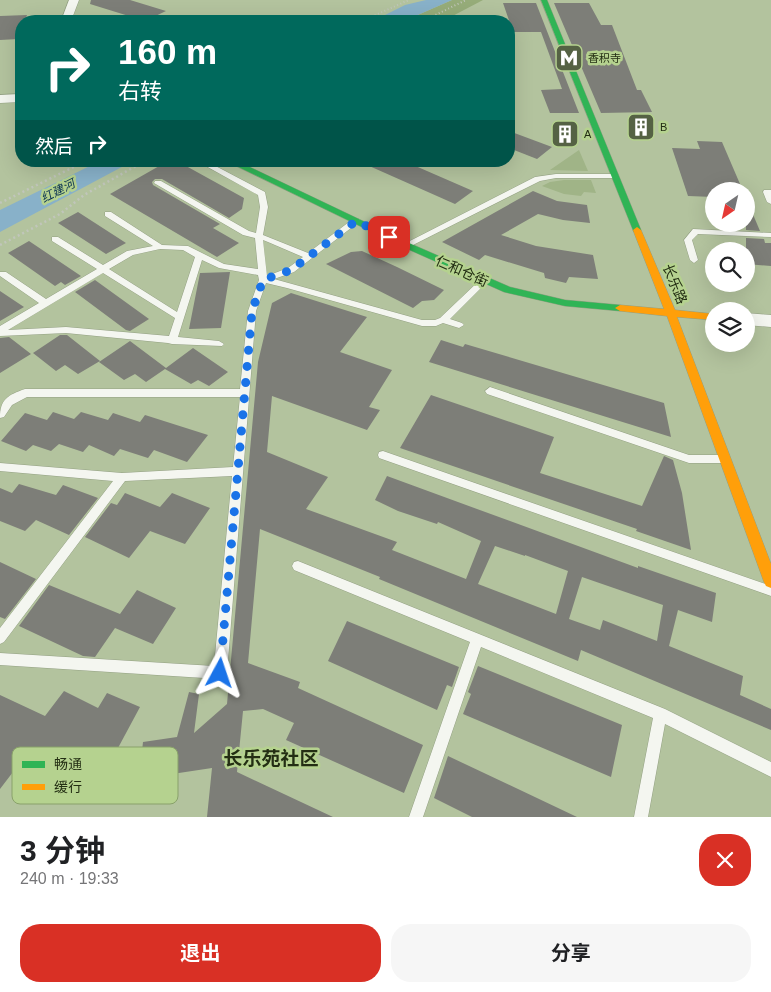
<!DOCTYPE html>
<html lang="zh">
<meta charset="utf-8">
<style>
:root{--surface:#fff;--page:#f6f6f6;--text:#202124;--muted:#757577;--accent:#d93025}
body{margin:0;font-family:Arial,"Noto Sans SC",sans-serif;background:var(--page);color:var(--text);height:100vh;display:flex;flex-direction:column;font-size:19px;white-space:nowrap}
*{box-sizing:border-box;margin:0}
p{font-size:16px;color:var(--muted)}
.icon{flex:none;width:28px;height:28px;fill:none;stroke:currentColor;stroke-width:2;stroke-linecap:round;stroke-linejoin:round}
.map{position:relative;height:817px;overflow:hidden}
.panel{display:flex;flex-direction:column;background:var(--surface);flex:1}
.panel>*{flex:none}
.guide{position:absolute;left:15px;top:15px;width:500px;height:152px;border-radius:20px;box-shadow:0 5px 20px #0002;background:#00695c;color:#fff;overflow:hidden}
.needle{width:32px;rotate:214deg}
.buttons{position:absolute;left:705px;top:182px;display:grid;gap:10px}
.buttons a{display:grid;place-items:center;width:50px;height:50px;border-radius:50%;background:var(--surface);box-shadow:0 5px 20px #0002;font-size:25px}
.pin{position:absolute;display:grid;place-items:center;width:42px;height:42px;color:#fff;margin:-21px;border-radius:10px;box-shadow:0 2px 8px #0006}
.me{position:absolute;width:55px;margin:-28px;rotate:5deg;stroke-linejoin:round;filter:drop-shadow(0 0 4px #0008)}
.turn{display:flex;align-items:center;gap:18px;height:105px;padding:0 20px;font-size:22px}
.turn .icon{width:65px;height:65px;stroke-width:2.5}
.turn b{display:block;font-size:35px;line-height:42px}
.then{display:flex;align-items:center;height:48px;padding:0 20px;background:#0003;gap:10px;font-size:19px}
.round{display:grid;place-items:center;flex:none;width:52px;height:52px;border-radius:20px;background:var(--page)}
.headline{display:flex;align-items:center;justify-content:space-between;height:85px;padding:0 20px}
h1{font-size:30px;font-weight:700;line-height:38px}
.primary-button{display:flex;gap:10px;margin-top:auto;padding:10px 20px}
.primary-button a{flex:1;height:58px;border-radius:20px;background:var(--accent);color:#fff;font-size:20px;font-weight:700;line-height:58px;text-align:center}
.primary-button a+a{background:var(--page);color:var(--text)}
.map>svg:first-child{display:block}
</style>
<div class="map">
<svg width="771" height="817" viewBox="0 0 771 817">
<rect width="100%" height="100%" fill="#b3c39e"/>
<path fill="#a0b487" d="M579,150L588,171L550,170Z
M564,180H591L596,193L584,192L581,196L564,194L542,186L550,182Z"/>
<path fill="#96ac79" d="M452,0H483L443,21H404Z"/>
<path fill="#88b1c9" d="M426,0H452L404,21H373L405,5Z
M100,161H133L0,232V210Z"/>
<path fill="#7d7e78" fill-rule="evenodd" d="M91,0H130L166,11L145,21L90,4Z
M503,3H536L579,113H550L541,90L562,89L541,32H513Z
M554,3H589L601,25H612L637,90H641L652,112L601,113Z
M27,15L25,21H21V31L18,39L0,40V16Z
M509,131L552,147L537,159L509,148Z
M697,141L722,142L743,191H714V197L688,196L672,148L700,149Z
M168,161H177L244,198L242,209L229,218L162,179H155L152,182L153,185L220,224L213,228L239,243L217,257L110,194Z
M358,161H404L473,191L455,204Z
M533,191L557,201L587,205L590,223L563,220L538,214L501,235L536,246L593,255L598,279L569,277L566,283L545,278L544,273L485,255L479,260L442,242Z
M746,198L760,231L746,230Z
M78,212L126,243L106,254L58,223Z
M746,238L764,239L765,243H771V266L746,264Z
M29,241L81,276L65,285L61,282L55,286L8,253Z
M362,251L397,267L444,290L434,300L422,301L413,308L326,264L351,252Z
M230,272L221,328L189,329L200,273Z
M95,280L149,319L130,331L126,330L75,292Z
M0,291L24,307L0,321Z
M291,293L367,317L340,352L392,370L369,407L380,410L367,430L272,396L267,452L328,477L306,509L397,542L392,550L466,579L481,541L438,522L437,524L398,511L375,500L387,476L638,568V566L716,593L712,622L678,610L669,646L743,676L740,695L771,709V730L581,650L578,661L379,579L380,577L260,529L248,663L300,682L298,688L423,745L404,793L286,740L294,723L263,709L243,711L237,772L333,817H207L212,768L139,779L143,742L177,737L189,692L199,694L194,733L227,704L258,362L272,303ZM495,546L525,556V555L568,571L556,614L478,584ZM582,577L663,605L657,641L603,620L600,630L569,619Z
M60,335H67L100,361L78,374L65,365L56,371L33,353Z
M9,337L31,354L0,373V338Z
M441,340L463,347L465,344L664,403L671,437L429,362Z
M130,341L166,368L193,348L228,372L209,386L198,380L191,384L165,369L146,382L135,374L124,380L99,362Z
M431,395L554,437L540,473L642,506L664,456L673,460L682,493L691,550L636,531L637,529L400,448Z
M53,412L74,419L81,412L108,420L113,413L140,422L145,415L208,435L187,462L154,450L148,458L120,449L114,456L89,445L83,452L59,444L51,451L33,445L26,451L1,441L25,413L47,420Z
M19,484L56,495L63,485L98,498L69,535L36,520L25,531L0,521V488L12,493Z
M125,493L160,507L172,493L210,508L185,544L150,531L129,558L85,537L111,503L117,505Z
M0,562L36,579L5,619L0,617Z
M49,585L120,614L137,590L176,608L153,644L115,628L95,657L83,656L19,626Z
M347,621L459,667L452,687L447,685L437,710L328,661Z
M478,666L622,725L611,777L463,714L471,694L468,692Z
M64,691L98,708L107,693L140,707L111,761L77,747L66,767L29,751L0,789V695L45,716Z
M448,756L577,817H472L434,798Z"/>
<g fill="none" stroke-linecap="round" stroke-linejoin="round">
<g stroke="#93a083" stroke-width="1">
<path id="lane" d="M197,161H206L265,192L268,207L263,235L308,253L353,219H359L360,221L294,272L274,279L422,320H435L440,318L481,279H487L488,281L450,319L462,323L464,325L459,328L443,323L436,326H422L287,288L266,283L256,311L227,673L225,677L220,679L0,665V653L214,666L232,476L125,481L4,642L0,644V628L113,481L0,471V463L122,473L233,467L240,397H27L12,405L4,417L0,418C0,399 8,395 25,389H240L248,311L259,280L258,275L219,268L202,260L178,337L219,341L224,344L222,346L172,344L168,343L66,333L0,336V326L39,303L0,276V272H6L46,299L97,269L52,241V237H58L103,265L127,251L153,246L105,216V212H111L162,245L188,246L224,264L258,269L255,238L243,235L154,183L155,181H161L249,231L256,233L260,207L258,195ZM263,240L268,242L303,257L288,268L267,276ZM160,249L183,250L195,257L177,312L109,269L133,255ZM103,273L175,318L169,336L66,327L8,330Z
M556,174H614L618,176L614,178H556L540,181L409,247H406L402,245L535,177Z
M764,190H771V204L767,202L763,192Z
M693,229L771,233V237L698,234L692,240L698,260L694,263L690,260L684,240Z
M490,387L689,455H724L728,456L729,459L728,462L724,463H689L487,394L485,391Z
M383,451L771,586V596L379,458L378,455L379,452Z
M298,561L665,709L771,762V777L665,724L648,817H634L653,718L481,647L423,817H409L470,642L294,570L292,566L294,562Z"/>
</g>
<g stroke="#93a083" stroke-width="1">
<path id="street" d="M69,0H79L71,21H61Z
M21,94V102L0,103V95Z
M746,313L771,315V327L746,325Z"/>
</g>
<g stroke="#93a083" stroke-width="1">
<path id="fast" d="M541,0H547L641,230L640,232H634L633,230Z
M226,161H237L409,243L510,287L565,300L620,305L625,308L620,311L565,306L504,292L403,247Z"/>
</g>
<g stroke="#93a083" stroke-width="1">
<path id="slow" d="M637,227L641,230L675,310L714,314V320L677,317L771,564V588L766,586L764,582L667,316L620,311L615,308L620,305L664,309L633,230Z"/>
</g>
<path stroke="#c1c6bb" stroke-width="2" stroke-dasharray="1 2.5" stroke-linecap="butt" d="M362,21L409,0
M423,21L466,0"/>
<path stroke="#c1c6bb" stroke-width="2.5" stroke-dasharray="2 3" stroke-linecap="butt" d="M0,203L86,161
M0,245L60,214L84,195L145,161"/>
<use href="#lane" fill="#f4f6f0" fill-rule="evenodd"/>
<use href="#street" fill="#f4f6f0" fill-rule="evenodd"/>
<use href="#fast" fill="#30b455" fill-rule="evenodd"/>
<use href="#slow" fill="#ff9f0a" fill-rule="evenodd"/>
</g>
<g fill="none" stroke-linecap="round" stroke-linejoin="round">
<path stroke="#1a73e8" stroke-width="9" stroke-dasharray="0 16.2" d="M220,673L252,311L263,280L291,270L356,221L389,237"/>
</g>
<defs>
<g id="metro-square" transform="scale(1.4375)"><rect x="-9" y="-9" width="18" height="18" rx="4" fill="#556244" stroke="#b5d28f"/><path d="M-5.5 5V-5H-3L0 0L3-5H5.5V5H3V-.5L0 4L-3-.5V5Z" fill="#fff"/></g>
<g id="building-square" transform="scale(1.4375)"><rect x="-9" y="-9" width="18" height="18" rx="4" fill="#556244" stroke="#b5d28f"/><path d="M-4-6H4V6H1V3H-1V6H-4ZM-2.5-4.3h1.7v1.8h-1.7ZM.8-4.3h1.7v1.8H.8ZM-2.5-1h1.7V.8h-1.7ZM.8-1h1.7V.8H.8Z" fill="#fff"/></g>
</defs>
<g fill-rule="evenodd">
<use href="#metro-square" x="569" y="58"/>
<use href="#building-square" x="641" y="127"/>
<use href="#building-square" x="565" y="134"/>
</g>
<g text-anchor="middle" stroke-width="5" stroke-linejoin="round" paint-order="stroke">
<g font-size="11" fill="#232e13" stroke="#b5d28f" text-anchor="start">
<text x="588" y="62">香积寺</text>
<text x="660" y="131">B</text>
<text x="584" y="138">A</text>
</g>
<g font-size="12" font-style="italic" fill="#093252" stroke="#b5d28f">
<text transform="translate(58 191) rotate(-27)" y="4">红建河</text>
</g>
<g font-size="14" fill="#232e13" stroke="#b5d28f">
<text transform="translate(462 271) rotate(24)" y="5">仁和仓街</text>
<text transform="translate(675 284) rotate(68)" y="5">长乐路</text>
</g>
<g font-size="19" font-weight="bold" fill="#232e13" stroke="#b5d28f">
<text x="271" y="765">长乐苑社区</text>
</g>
</g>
<rect x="12" y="747" width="166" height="57" rx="8" fill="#b5d28f" stroke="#89a16a" stroke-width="1"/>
<rect x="22" y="761" width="23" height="7" fill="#30b455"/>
<rect x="22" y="784" width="23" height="6" fill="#ff9f0a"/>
<g font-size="14" fill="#232e13">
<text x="54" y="769">畅通</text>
<text x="54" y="792">缓行</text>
</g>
</svg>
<div class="buttons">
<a><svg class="needle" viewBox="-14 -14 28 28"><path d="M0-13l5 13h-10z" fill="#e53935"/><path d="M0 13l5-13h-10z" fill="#757577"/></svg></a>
<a><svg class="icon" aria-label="search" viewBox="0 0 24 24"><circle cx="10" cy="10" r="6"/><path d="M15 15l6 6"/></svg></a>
<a><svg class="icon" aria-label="layers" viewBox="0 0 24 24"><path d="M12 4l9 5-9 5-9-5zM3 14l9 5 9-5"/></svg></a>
</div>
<div class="pin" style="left:389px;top:237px;background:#d93025"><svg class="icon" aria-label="arrive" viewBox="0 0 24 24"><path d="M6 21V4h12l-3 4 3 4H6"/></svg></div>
<svg class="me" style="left:220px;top:673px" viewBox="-20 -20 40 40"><path d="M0-17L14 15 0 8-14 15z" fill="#1a73e8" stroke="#fff" stroke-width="4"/></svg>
<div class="guide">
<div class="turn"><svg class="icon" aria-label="right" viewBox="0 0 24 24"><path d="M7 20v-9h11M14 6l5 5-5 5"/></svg><div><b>160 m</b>右转</div></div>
<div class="then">然后<svg class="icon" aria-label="right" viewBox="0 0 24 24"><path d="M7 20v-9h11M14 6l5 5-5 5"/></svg></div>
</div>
</div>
<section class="panel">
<div class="headline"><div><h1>3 分钟</h1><p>240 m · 19:33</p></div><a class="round" style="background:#d93025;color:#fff"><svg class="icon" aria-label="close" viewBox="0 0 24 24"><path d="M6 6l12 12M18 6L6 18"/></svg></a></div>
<div class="primary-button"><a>退出</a><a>分享</a></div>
</section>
